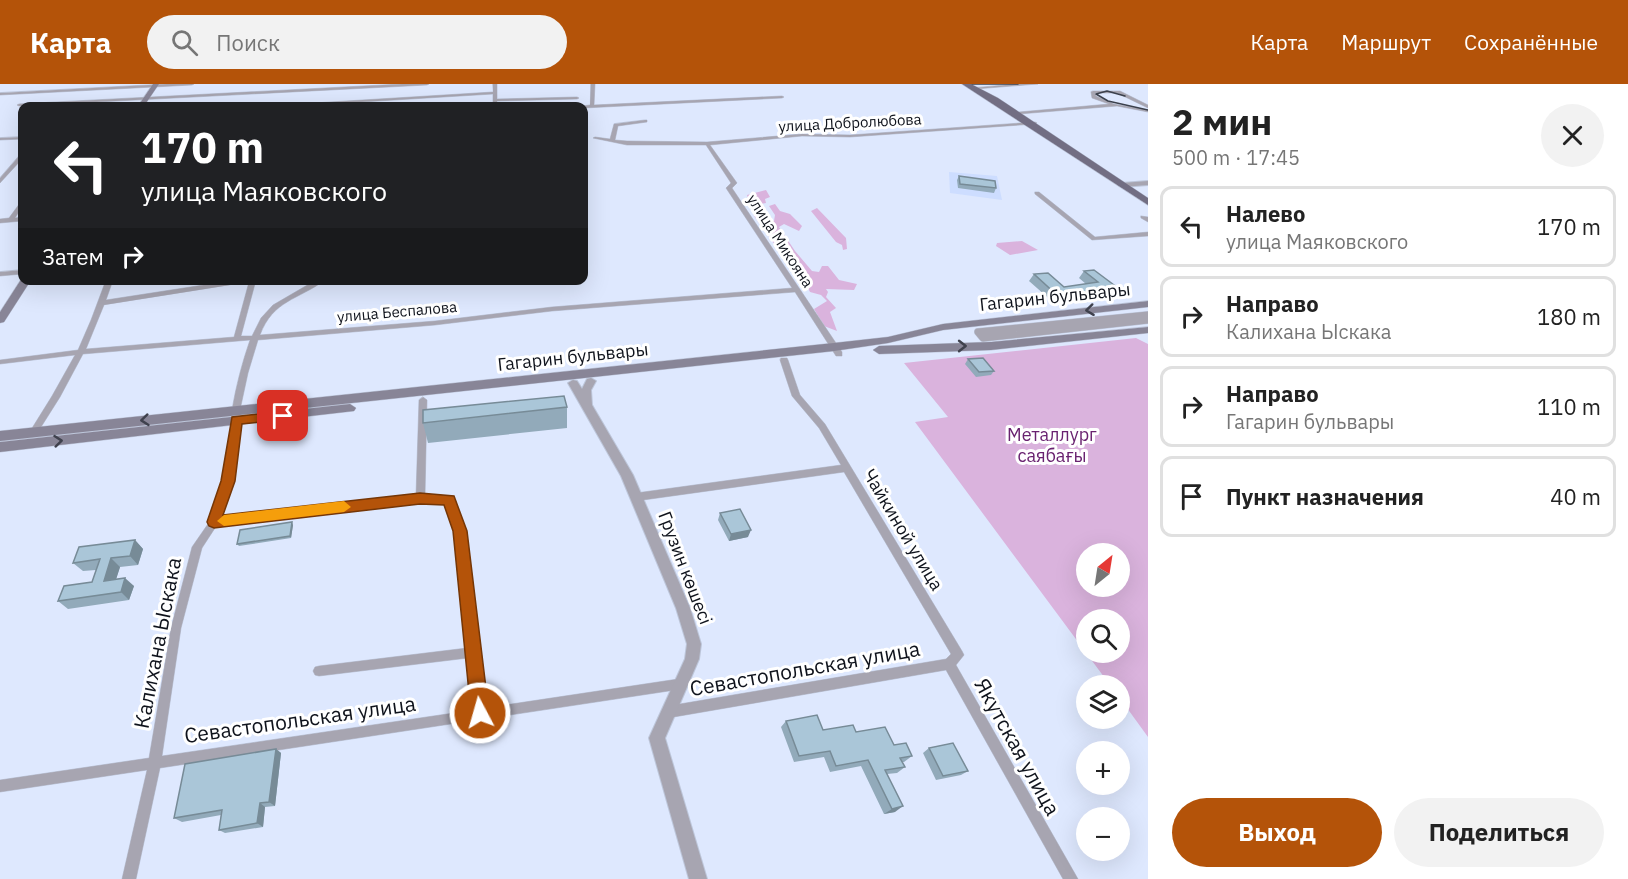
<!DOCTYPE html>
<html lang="ru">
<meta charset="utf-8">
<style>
:root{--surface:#fff;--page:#f2f2f2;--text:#222;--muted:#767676;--line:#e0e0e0;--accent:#b45309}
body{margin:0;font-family:"IBM Plex Sans",sans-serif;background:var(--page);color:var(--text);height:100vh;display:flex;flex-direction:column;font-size:22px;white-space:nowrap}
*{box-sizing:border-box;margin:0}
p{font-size:20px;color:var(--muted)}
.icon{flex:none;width:33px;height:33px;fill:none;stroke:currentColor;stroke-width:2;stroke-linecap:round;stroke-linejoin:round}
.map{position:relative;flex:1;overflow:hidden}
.sheet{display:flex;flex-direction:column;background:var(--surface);width:480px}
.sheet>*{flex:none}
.guide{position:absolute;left:18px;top:18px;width:570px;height:183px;border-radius:12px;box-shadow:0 6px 24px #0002;background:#202124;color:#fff;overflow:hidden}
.needle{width:39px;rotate:30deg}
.controls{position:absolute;left:1076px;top:459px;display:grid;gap:12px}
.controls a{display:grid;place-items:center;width:54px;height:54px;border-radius:50%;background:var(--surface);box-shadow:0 6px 24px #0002;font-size:30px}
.pin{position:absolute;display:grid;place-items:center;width:51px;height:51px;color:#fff;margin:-26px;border-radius:12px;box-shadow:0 3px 9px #0006}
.me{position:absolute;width:66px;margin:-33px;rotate:354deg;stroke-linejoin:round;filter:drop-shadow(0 0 4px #0008)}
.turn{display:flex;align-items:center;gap:21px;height:126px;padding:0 24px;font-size:27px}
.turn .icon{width:78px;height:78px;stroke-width:2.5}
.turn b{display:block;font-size:42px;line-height:51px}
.then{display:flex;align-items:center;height:57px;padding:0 24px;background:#0003;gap:12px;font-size:22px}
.round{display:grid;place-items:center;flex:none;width:63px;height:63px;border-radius:32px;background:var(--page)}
.headline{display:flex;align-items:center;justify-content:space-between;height:102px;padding:0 24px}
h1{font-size:36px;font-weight:800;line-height:45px}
.primary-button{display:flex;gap:12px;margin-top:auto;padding:12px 24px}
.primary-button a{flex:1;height:69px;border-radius:36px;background:var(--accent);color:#fff;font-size:24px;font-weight:800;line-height:69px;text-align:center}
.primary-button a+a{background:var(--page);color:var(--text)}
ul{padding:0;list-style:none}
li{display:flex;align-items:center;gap:18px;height:81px;margin:0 12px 9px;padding:0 12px;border:3px solid var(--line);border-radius:12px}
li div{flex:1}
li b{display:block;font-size:22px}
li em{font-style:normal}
header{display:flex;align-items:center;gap:36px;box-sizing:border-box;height:84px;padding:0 30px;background:var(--accent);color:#fff}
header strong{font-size:28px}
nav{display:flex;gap:33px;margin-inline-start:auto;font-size:21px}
.search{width:420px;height:54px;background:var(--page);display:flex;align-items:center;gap:15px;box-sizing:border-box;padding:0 21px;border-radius:33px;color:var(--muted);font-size:22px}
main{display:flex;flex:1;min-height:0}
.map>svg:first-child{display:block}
</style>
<header>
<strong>Карта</strong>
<div class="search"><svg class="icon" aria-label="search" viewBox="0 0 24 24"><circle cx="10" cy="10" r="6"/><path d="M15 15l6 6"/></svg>Поиск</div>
<nav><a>Карта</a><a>Маршрут</a><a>Сохранённые</a></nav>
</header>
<main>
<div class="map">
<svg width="1148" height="795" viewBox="0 0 1148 795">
<rect width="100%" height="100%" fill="#dee8fe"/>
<path fill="#cdddff" d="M949,88L997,92L1002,116L950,109Z"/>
<path fill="#dab3dd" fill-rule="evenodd" d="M766,106L770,113L765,115L766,119L756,121L768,135L774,137L775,131L769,122L775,120L780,127L790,130L802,142L799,147L784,140L779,143L795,167L812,187L819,188L822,182H828L839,196L857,200L854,206L826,205L828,208L826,213L836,224L830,228L837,247L824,242L814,225L827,217L821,211L810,208L802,192L780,168L754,132L747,111Z
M817,124L846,154L847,165L843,166L842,161L836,158L811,127Z
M1022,157L1038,166L1010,171L996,162L997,159Z
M1136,254L1148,260V653L1119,613V602L1110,601L915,338L948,333L904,279ZM1086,470H1119V502H1086ZM1086,536H1119V568H1086Z"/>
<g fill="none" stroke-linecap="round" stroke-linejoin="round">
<g stroke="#bdc6da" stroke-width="8">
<path id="pedestrian" d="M1148,231L978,248L983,254L1148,236"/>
</g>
<g stroke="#bdc6da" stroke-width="1">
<path id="minor" d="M167,0H194L192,1L0,11V9Z
M402,0H429L427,1L19,22L17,21L19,20Z
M493,0H497V15L577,13L579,14L577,15L497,17V22H493V10L295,22H279L281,21L493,8Z
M591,0H595L594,21L782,12L784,13L782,14L584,24L582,22L590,21Z
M1016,0H1038L975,5L973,4Z
M1093,7H1120L1148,21V24L1117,9H1095L1096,12L1114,20L1148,26V28L1117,22L1019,30L1017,29L1019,28L1109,20L1092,14L1091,8Z
M645,36H647V38L618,42L615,56L627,57L707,58L802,50L850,51L1035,38L1037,39L1035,40L850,53L802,52L710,61L737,99L732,104L842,268V272H836L795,208L552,227L435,241L258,256L248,289L240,326L236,329L232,326C236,302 242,279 250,256L83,270L60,313L36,351H30L29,349L52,312L75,271L0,280V276L78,266L91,236L106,196H113L106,216L236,196H256L241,252H252L261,234L273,221L316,196H325C298,216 273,216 260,251L435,237L552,223L792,204L726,104L731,99L706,61H627L593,54L595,53L610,55L614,40ZM249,198L234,253L86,265L104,221Z
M22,53V55L0,56V54Z
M20,71H22V75L0,99V94Z
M1035,108H1039L1095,153L1148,148V152L1092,156L1035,110Z
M22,118V123L15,134L22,133V137L0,139V135L9,134L20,119Z
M1141,132L1148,133V138L1141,134Z
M22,186V190L0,192V188Z
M781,274H787L788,276L800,311L825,340L962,567L964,571L956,581L1078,795H1063L946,586L668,634L664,632L662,628L664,624L668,622L946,575L951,570L844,388L636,417L633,416L631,413L633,410L636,409L841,381L819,344L792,312L780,276Z
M423,313L427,316L425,411L452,413L465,447L485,624L678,595L682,597L684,601L682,605L160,684L136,795H122L147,686L0,708V696L149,674L171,544L192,463L210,437L224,397L234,335L237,334L241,337L232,397L220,433L416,411L419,316ZM420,418L446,419L455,447L467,564L319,582L315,583L313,587L315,591L319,592L468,574L474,626L162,672L181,544L202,464L217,441Z"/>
</g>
<g stroke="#bdc6da" stroke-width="2">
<path id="tertiary" d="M1148,97V101L1122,103L1118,101L1122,99Z
M591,294L596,297L591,306L592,321L633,391L690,524L701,560L699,575L665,654L707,795H689L649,654L685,575L687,560L676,524L621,392L568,299L573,296L577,297L582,305L587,295Z"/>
</g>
<g stroke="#bdc6da" stroke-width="1">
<path id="secondary" d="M153,0H159L144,22H138Z
M22,194V196H31L4,238L0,239V228Z
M1148,217V223L943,246L888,259L834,267L0,357V347L834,259L888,253L943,240Z
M1148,243V249L991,266L879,270L873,266L879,262L991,258Z
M350,320L356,324L354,327L0,368V358Z"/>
</g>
<g stroke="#bdc6da" stroke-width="1">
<path id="primary" d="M962,0H971L998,14L1148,114V121Z"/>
</g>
<use href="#pedestrian" stroke="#a7a5b1" stroke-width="7"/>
<use href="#minor" fill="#a7a5b1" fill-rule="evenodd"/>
<use href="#tertiary" fill="#a7a5b1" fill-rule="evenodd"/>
<use href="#secondary" fill="#888597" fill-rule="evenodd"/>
<use href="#primary" fill="#726e83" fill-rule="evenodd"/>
<path stroke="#3b404c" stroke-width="1.5" d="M972,0H1018
M1125,12L1107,7L1096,10L1108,17L1148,26"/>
</g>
<path fill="#92aaba" d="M959,92L996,104L994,109L958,104L957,96Z
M1084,187L1118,204L1112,211L1054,219L1029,197L1034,190L1064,203L1086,200L1079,194Z
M968,275L994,287L991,291L976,293L965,280Z
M567,323V344L428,359L423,339Z
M720,429L748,453L729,457L718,436Z
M293,441L291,454L239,462L237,460Z
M135,456L143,465L138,481L120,483L116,495L134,502L129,516L68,525L58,517L92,498L96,486L83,487L73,479Z
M786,637L823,646L856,648L894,661L912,672L904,678H902L905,683L897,689L887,690L895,728L884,730L861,682L830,688L824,673L794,678L781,643Z
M929,664L968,687L961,691L936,696L923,669Z
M276,665L281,669L275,722L265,723L263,743L225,749L219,746L221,731L182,738L174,734Z"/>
<path fill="#778b97" d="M292,438L293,441L291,454L290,452Z
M751,446L748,453L729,457L731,450Z
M135,456L143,465L138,481L130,472Z
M111,474L120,483L113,505L104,497Z
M125,494L134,502L129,516L121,508Z
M276,665L281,669L275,722L269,718Z
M260,719L265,723L263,743L257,739Z
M903,722L895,728L884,730L892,725Z"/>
<path fill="#aac6d8" stroke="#778b97" stroke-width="1.5" d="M959,92L995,97L996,104L960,100Z
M1094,186L1118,204L1058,212L1034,190L1048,189L1064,203L1098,198L1084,187Z
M983,274L994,287L979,288L968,275Z
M564,312L567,323L423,339V326Z
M740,425L751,446L731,450L720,429Z
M292,438L290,452L237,460L240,446Z
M135,456L130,472L111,474L104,497L125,494L121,508L58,517L64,502L92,498L100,475L73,479L79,463Z
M817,631L823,646L853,641L856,648L885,643L894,661L906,659L912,672L900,674L905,683L885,686L903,722L892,725L868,676L836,682L830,667L799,672L786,637Z
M953,659L968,687L943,692L929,664Z
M276,665L269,718L260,719L257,739L219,746L222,726L174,734L185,680Z"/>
<defs><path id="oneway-chevron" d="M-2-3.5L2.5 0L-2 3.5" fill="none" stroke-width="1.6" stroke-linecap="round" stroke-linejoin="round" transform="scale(1.5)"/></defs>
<g stroke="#3f414d">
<use href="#oneway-chevron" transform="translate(1090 226) rotate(173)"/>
<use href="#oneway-chevron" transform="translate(962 262)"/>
<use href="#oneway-chevron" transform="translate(145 336) rotate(174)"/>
<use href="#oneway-chevron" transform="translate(58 357) rotate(-6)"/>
</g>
<path fill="#b45309" stroke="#753606" stroke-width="1.5" d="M283,327L288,328V335L242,340L235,397L223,431L420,409L454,412L467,447L489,629L486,635L480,638L474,635L471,629L453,447L444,421L420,420L214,444L209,442L207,438L221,397L232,333Z"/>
<path fill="#f59e0b" d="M344,417L351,423L344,428L224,442L217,437L224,431Z"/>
<g text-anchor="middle" stroke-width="6" stroke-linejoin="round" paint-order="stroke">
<g font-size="15" fill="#0f131c" stroke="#fff">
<text transform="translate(850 39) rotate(-3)" y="5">улица Добролюбова</text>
<text transform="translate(780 157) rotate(57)" y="5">улица Микояна</text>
<text transform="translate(397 228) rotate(-5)" y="5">улица Беспалова</text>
</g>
<g font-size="18" fill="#0f131c" stroke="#fff">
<text transform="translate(1055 213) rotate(-6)" y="6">Гагарин бульвары</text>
<text transform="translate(573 273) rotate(-6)" y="6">Гагарин бульвары</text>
<text transform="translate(903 446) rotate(59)" y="6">Чайкиной улица</text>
<text transform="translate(685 484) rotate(69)" y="6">Грузин көшесі</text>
</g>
<g font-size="18" fill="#692270" stroke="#fff">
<text x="1052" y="357">Металлург<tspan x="1052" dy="21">саябағы</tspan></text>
</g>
<g font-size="21" fill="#0f131c" stroke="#fff">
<text transform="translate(158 559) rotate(-79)" y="7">Калихана Ыскака</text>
<text transform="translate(805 585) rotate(-10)" y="7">Севастопольская улица</text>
<text transform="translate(300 636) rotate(-8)" y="7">Севастопольская улица</text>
<text transform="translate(1017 663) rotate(61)" y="7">Якутская улица</text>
</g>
</g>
</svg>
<div class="controls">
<a><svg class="needle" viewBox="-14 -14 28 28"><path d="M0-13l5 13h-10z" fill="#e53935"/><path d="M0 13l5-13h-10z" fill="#767676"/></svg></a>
<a><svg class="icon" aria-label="search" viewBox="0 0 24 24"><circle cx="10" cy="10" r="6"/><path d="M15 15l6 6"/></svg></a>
<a><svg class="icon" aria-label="layers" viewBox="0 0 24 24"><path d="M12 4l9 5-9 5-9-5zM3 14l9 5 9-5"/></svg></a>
<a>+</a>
<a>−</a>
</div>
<div class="pin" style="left:283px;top:332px;background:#d93025"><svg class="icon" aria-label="arrive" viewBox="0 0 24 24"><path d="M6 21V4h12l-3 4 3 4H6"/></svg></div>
<svg class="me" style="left:480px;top:629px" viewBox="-20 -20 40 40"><circle r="17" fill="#b45309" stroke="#fff" stroke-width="3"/><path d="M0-11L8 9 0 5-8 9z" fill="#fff"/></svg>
<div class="guide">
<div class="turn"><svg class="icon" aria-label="left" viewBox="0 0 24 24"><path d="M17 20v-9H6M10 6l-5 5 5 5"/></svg><div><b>170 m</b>улица Маяковского</div></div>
<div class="then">Затем<svg class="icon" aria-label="right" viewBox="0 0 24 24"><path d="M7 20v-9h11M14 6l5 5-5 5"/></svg></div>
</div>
</div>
<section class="sheet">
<div class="headline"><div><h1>2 мин</h1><p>500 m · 17:45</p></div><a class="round"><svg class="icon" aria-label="close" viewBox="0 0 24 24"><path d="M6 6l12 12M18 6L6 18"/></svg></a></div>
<ul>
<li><svg class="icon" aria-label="left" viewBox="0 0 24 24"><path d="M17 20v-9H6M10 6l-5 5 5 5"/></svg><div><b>Налево</b><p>улица Маяковского</p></div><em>170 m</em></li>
<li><svg class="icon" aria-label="right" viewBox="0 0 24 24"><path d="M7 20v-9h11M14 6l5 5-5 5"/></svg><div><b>Направо</b><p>Калихана Ыскака</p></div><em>180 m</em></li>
<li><svg class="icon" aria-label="right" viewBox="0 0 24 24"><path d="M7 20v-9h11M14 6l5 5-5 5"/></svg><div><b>Направо</b><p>Гагарин бульвары</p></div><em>110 m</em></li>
<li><svg class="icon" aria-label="arrive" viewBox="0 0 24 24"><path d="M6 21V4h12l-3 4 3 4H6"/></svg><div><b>Пункт назначения</b></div><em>40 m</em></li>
</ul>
<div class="primary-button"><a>Выход</a><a>Поделиться</a></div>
</section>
</main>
